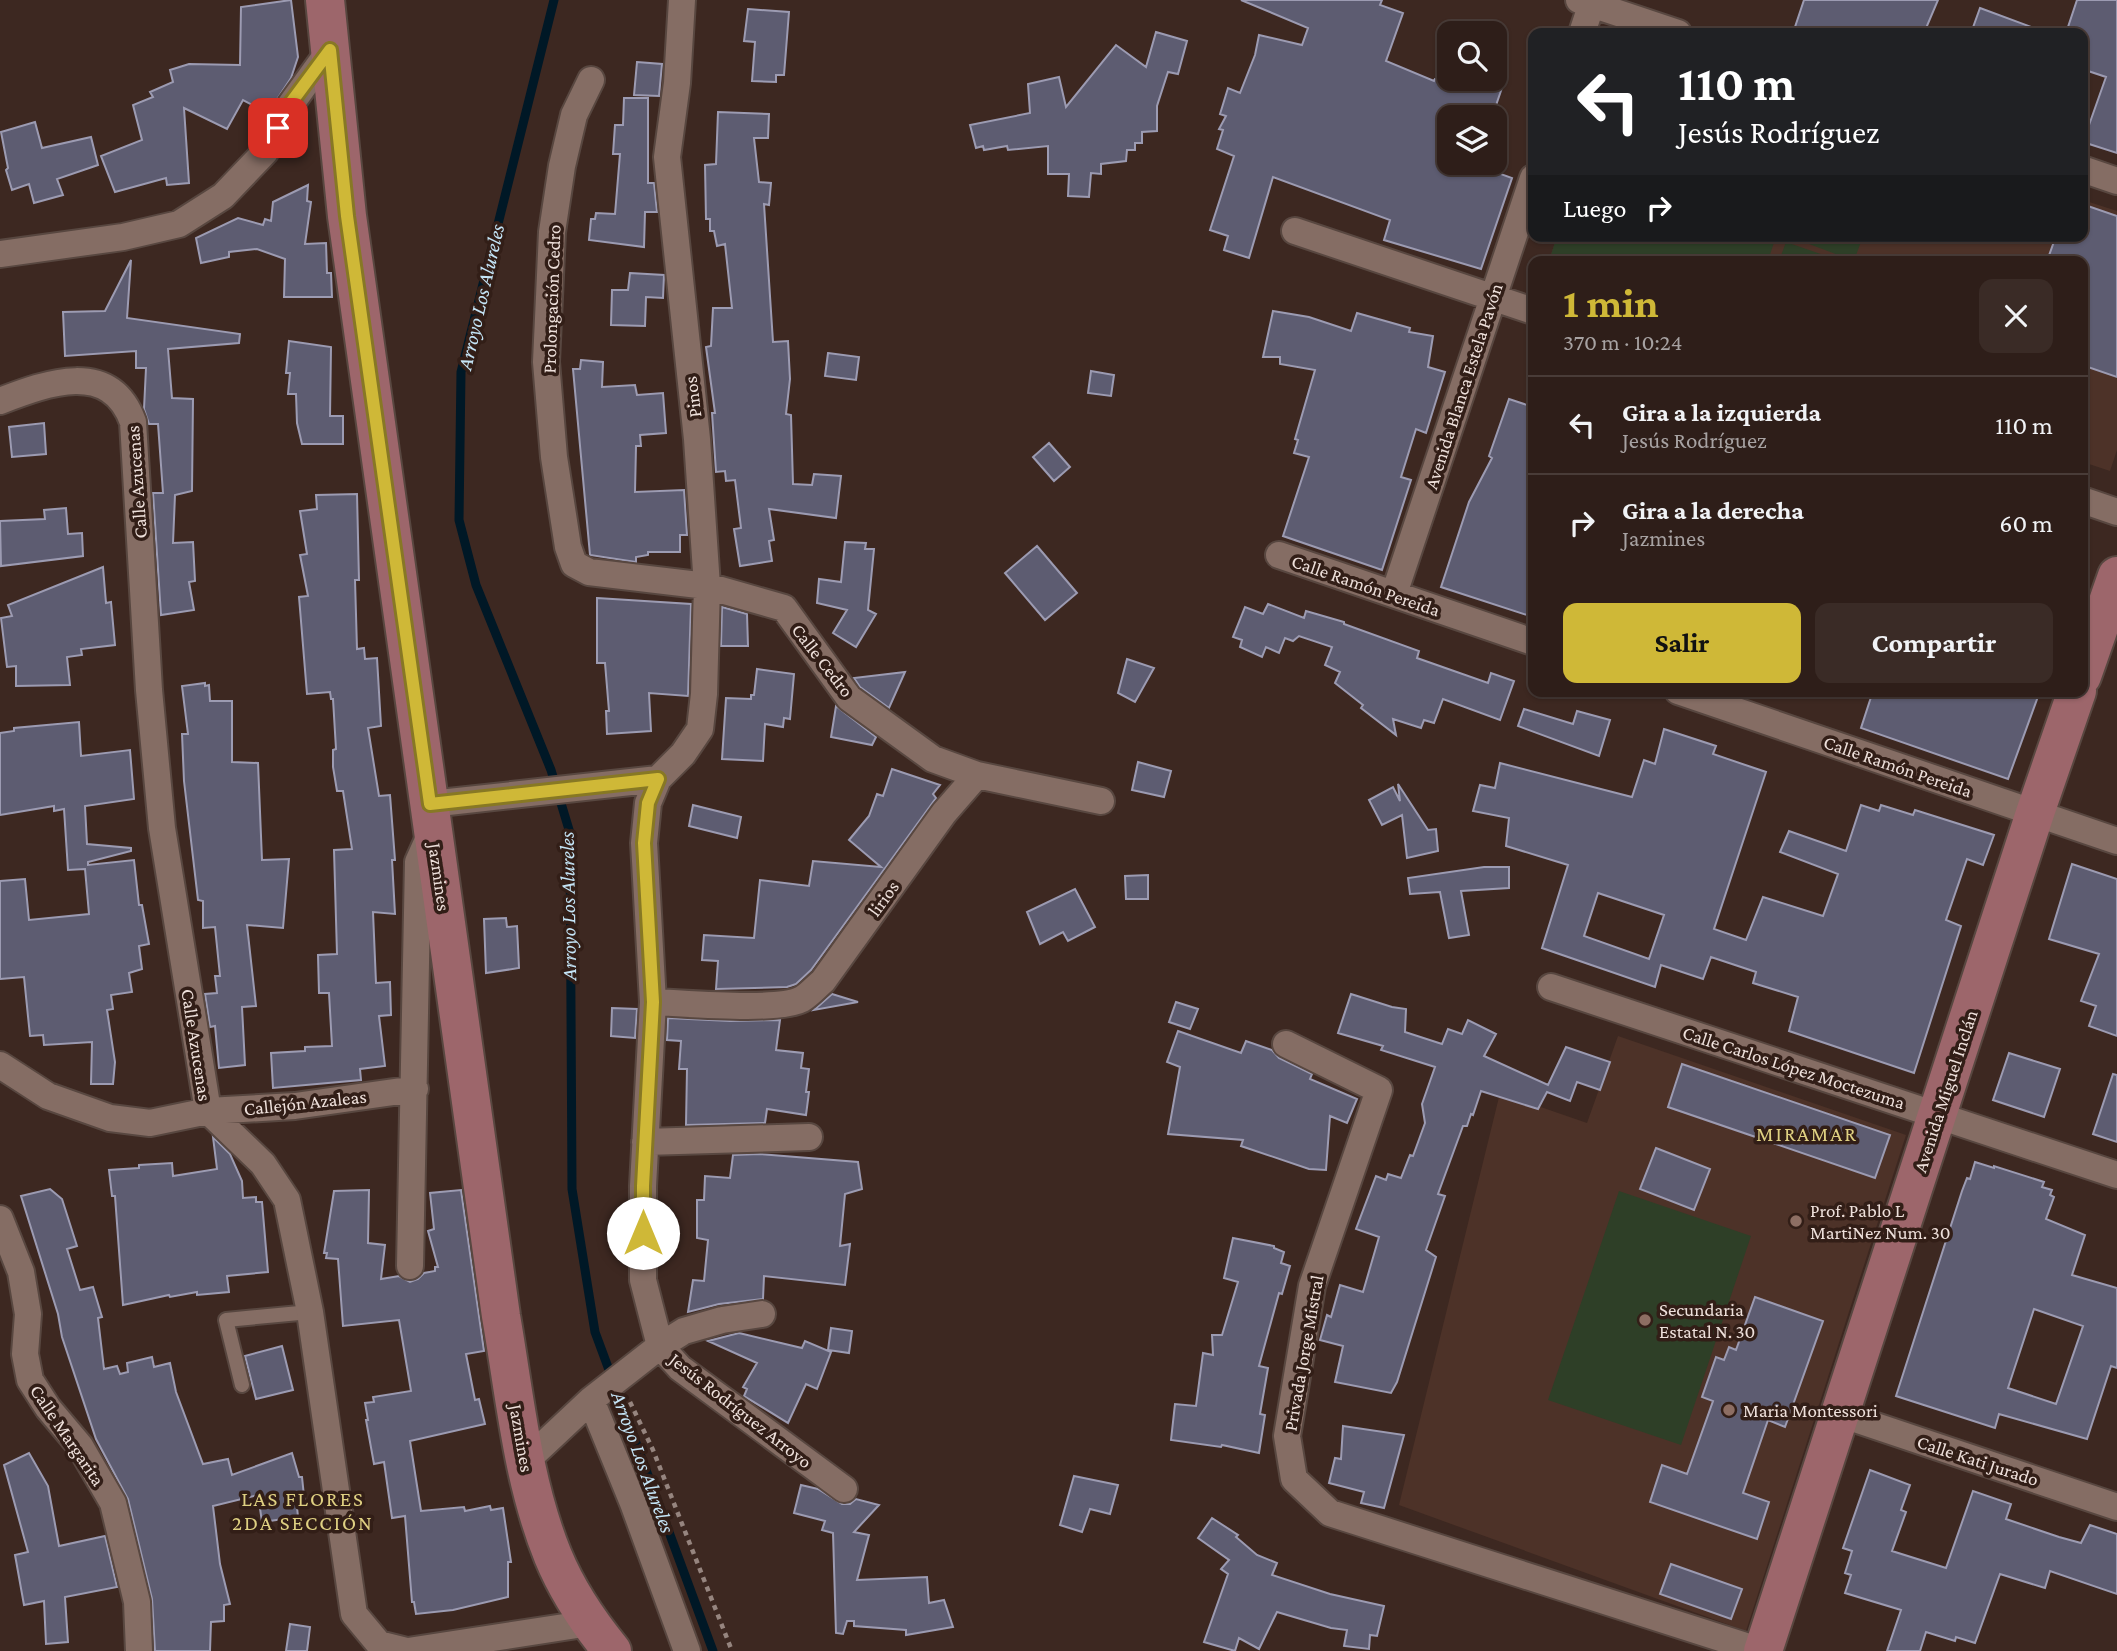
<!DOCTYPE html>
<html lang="es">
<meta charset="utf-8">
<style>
:root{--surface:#2e1e19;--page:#3a2b26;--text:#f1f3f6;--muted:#a7a2a2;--line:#493c38;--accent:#cfb837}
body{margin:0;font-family:"Crimson Pro",serif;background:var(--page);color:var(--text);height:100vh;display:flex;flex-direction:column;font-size:26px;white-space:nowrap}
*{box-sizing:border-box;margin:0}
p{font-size:23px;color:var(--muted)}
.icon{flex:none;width:38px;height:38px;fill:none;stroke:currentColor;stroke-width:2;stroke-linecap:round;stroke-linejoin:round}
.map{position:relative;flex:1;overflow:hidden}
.sheet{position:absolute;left:1528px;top:256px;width:560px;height:441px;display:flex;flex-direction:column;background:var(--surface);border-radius:14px;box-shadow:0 2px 5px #0004,0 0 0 2px var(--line)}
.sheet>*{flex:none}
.guide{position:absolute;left:1528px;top:28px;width:560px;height:214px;border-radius:14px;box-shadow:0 2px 5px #0004,0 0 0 2px var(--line);background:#202124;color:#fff;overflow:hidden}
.controls{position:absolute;left:1437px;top:21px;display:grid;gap:14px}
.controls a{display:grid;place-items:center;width:70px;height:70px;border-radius:14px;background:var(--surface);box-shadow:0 2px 5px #0004,0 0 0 2px var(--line);font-size:35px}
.pin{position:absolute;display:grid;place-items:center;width:60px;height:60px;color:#fff;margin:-30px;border-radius:14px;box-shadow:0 4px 10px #0006}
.me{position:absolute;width:77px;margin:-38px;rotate:0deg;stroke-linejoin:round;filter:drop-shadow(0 0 5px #0008)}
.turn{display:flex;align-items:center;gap:24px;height:147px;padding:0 35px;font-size:32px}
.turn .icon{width:91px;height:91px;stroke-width:2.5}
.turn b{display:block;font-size:49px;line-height:60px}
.then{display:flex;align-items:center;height:66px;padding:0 35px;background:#0003;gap:14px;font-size:26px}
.round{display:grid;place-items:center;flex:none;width:74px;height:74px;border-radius:14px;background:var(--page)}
.headline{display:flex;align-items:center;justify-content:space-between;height:119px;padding:0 35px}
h1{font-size:42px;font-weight:700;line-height:52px;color:var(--accent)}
.cta{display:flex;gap:14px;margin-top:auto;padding:14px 35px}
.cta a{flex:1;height:80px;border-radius:14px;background:var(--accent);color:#111;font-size:28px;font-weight:700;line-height:80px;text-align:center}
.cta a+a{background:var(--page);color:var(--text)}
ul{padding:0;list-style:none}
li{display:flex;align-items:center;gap:21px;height:98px;padding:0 35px;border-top:2px solid var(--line)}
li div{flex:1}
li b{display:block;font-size:26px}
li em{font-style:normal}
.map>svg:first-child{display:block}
</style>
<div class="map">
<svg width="2117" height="1651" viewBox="0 0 2117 1651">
<rect width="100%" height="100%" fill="#3d2821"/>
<path fill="#4d3228" d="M2083,200L2117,211V450L2110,471L2083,462L2082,261H1549L1557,236H2082Z
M1618,1036L1906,1135L1746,1631L1399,1505L1500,1093L1587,1123Z"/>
<path fill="#2e3f27" d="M1557,236H1776L1768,261H1549Z
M1788,236H1863L1854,261Z
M1786,242L1841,261H1779Z
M1619,1191L1751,1236L1681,1445L1548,1400Z"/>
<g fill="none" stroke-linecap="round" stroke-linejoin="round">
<path stroke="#001826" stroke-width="9" d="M554,0L461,372L459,520L476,585L551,770L570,833L572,1189L595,1332L713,1651"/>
</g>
<path fill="#5d5c71" stroke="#9c9bb2" stroke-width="2" fill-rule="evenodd" d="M291,0L298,57L291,78L268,113L243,100L227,129L184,108L189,183L167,185L166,178L115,192L101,156L142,140L133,105L153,97L150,92L173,82L170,70L189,64L240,65L241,7Z
M1241,0H1382L1380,5L1403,13L1386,61L1434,81L1435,79H1505L1492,117H1449V163H1498L1495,172L1512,178L1481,269L1384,240L1390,220L1273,177L1249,258L1224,250L1228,236L1210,230L1234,156L1217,149L1223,130L1219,129L1226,116L1220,114L1228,88L1240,93L1255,55L1259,35L1302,45L1308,28Z
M1804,0H1938L1924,33H1793Z
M2077,0H2117V153L2083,142L2106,77L2082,69V33H2066Z
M1980,8L2042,31V33H1971Z
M748,9L789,12L784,75H776V82L752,81L755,42L744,41Z
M1156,32L1187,41L1178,74L1168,72L1157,106V131L1142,132V143H1135V150H1127L1126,161L1101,164V174L1091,173L1089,197L1068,196L1069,174H1048V146L1008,150L1007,146L984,150L983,146L976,148L970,125L1030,113L1028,84L1059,77L1066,107L1116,45L1146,67Z
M637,62L662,64L659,96L634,95Z
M624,98H648V183H654L657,212H645L644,247L589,240L591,219H595L596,213L615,214L620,154H613L615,125H623Z
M718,112L769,114L768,138H754L759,182L771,183L769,205L764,204L773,342L788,341L790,379L786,414L791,415L793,484L812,485L814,474L841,476L836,518L769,509L774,540L769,541L772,561L740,566L734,529L741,528L735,480L726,481L725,471L716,472L712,413H715L706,347L711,346L713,308H732L725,244L717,246L714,231H710V219H706L705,165L716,164Z
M35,122L42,148L91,137L98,165L57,179L63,195L34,203L29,184L12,190L6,170L8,168L1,132Z
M308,185L307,201L311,202L305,244L326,243L327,273H331L332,297H284L285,259L257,249L229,252V257L201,263L196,238L238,218L263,225L265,219L271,221L273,202Z
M2082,204L2117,216V377L2082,365V261H2047L2056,236H2082Z
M131,260L127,318L240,334L239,343L168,349L172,398L193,399L192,491L175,495L173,543L193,542L195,581L189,582L194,610L161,615L153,493H163L158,424H149L144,409L146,368H136V351L65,356L63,312L105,311Z
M630,273L664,275L663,298L646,297L645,326L611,325L612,290H628Z
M1273,311L1309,317L1351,331L1357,313L1410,328L1409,332L1433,336L1428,367L1445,372L1426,433L1416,429L1401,477L1411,480L1382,570L1283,536L1309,457L1294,453L1298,440L1295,439L1315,370L1280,364V357H1263Z
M289,341L331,347L330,416H343V444H302L297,423L296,394H288L290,373H286Z
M828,353L859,357L856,380L825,376Z
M581,360L603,362L602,387L635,385L637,395L663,393L666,433L640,435L641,446H636L635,492L684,490L687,535H680V552H648V555L636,557V562L590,555L573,369H580Z
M1091,371L1114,375L1111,396L1088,393Z
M1509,399L1533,407V617L1441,587L1469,502L1492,458L1489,456Z
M44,423L46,454L12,457L9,427Z
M1049,443L1070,467L1054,481L1033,457Z
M357,494L359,580H355L357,649L364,648L365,659L377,658L381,726L368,728L379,796L390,795L395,860H392L395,914L373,912L376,983L390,982L391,1015L379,1016L385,1066L360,1069L361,1080L273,1088L271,1053L305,1051V1047L332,1046L329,993H319L318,955L337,954L334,850L352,849L343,791H337L333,767V750L336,749L333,699H331L330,692L307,694L299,597L308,596L300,555L307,554L300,511L317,509L316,495Z
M66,508L68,534L82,533L83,556L1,566L0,521L45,519L44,510Z
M845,542L866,543L865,549H874L868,610L876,614L856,647L833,633L847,610L817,603L819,579L841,582Z
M1037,546L1077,593L1045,620L1005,573Z
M103,567L106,603L111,602L115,645L81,649L82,655L67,657L70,685L16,686V666L7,667L1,618L12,616L8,605Z
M597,598L691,604L688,696L649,693L651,731L607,734L606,711H609L605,663H597Z
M1268,604L1304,618L1306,611L1344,622V624L1419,651L1417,658L1488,683L1491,673L1514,681L1500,720L1443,699L1434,723L1424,720L1421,728L1393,719L1396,735L1361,708L1363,705L1335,683L1340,672L1325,665L1332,647L1299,636L1293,641L1285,638L1279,653L1266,647L1262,657L1240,647L1242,640L1233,637L1245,607L1263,614Z
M722,607L747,614L748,646H721Z
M1127,659L1154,668L1135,702L1118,693Z
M757,669L794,674L790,719L784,718L783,727L765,724L763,761L722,759L726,698L751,699V695H754Z
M905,672L889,708L860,687L854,678Z
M205,683V686L209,685L210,701H232V762L258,763L262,860L289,859L283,928L247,925L256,1006L242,1007L245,1065L219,1068L215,1026L210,1027L205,994L217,993L215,976H220L215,927L203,928V901L198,900L184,781L182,734H188L182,686Z
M1873,691H2040L2008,779L1861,728Z
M836,706L876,737L872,745L831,737Z
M1524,709L1573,724L1577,711L1610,720L1599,756L1518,726Z
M79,722L81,756L130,750L134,799L85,806L87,844L131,848V851L88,862V865L134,860L139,905H142L149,944L139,946L142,969L129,973L132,992L111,995L113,1009L107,1010L115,1062L113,1084H91L92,1042L44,1045L43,1035L30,1036L24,977L0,979V881L25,879L29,920L89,914L85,869L68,870L64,809L54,811V806L0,815V733L14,731V728Z
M1664,729L1716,746L1713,754L1766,772L1714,929L1746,940L1763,897L1823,916L1838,874L1780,852L1789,831L1846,851L1861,805L1879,811L1881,805L1913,815L1915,810L1994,835L1983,865L1967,859L1946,920L1961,926L1914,1073L1789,1031L1798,997L1753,983L1756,972L1711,957L1703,979L1661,965L1655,987L1542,948L1568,865L1506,846L1509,818L1473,811L1480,785L1495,788L1500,763L1632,797L1644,760L1655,764ZM1598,893L1664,915L1649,959L1584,936Z
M1138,762L1171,771L1164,797L1132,790Z
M892,769L940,785L933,794L936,798L811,970L796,984L787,987L716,989L718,961L702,960L704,935L754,938L760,880L809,886L813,861L881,867L849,840L869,816L877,794L883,796Z
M1398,784L1428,830L1436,829L1438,851L1407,858L1402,815L1382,825L1369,800L1393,787L1400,801Z
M693,805L741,817L737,838L689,826Z
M2072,864L2117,879V1036L2089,1026L2096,1006L2081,1001L2099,954L2049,939Z
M1484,867H1509V888L1461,891L1469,935L1449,938L1440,892L1410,894L1408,878Z
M1148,875V899H1126L1125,876Z
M1075,889L1095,927L1068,941L1063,932L1040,944L1027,912Z
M506,918L507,927L517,926L519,968L486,973L484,919Z
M832,994L858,1002L814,1010Z
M1351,994L1392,1007L1406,1009L1405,1032L1442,1044L1448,1029L1462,1034L1468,1020L1496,1034L1484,1056L1548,1085L1566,1047L1610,1062L1600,1090L1577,1082L1570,1101L1547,1092L1538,1109L1481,1091L1473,1115L1471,1114L1467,1126H1463L1438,1194L1445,1196L1426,1250L1436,1257L1397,1382L1391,1393L1335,1382L1343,1346L1320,1340L1327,1315L1331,1317L1340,1285L1363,1292L1379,1237L1356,1229L1376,1176L1386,1180L1388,1174L1401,1178L1410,1155L1413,1156L1425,1123L1422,1104L1435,1067L1381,1050L1383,1046L1338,1033Z
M1176,1002L1198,1009L1190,1029L1169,1022Z
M612,1008L637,1009L635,1038L611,1036Z
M668,1018L730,1021L780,1020L776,1050L803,1053L801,1068L809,1069L806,1092H809L806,1115L767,1109L765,1123L686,1125L687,1069H679L681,1041L667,1040Z
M1178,1031L1241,1053L1246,1041L1272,1050L1279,1058L1312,1074L1310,1079L1357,1099L1347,1123L1330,1116L1326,1170L1309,1169L1241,1146L1243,1140L1168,1134L1180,1067L1167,1062Z
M2009,1053L2060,1069L2044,1117L1993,1100Z
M1682,1064L1890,1135L1875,1178L1668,1107Z
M2113,1074L2117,1075V1142L2093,1134Z
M213,1137L230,1154L242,1181L243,1198L256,1197V1202H262L268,1272L227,1276L229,1292L197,1295V1292L170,1297L169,1295L123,1305L115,1196H112L109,1170L139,1168V1165L172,1163L173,1176L217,1169Z
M1656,1148L1710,1169L1694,1210L1640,1189Z
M760,1154L858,1162L862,1189L845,1194L840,1246L850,1244L845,1285L764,1276L763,1299L719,1304L688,1312L693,1280L704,1281L708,1240L697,1238V1200H704L705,1176L730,1178L733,1155Z
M1975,1162L1994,1168V1166L2044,1182L2042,1187L2052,1190L2050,1195L2054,1197L2046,1219L2085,1235L2072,1275L2117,1288V1368L2111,1366L2087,1439L1999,1414L1995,1428L1896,1396L1962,1191L1967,1178L1970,1179ZM2034,1309L2083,1326L2056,1404L2008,1388Z
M50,1189L62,1199L77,1246L67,1249L80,1290L93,1287L102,1317L98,1318L104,1369L117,1366L120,1374L128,1372L127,1363L152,1357L154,1367L170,1363L176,1392L203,1464L228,1459L232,1475L292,1453L299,1477H302L305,1506L297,1507L298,1517L262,1522L258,1495L213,1506L220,1564L230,1604L224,1605V1621L211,1622L210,1651H155L152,1599L128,1499L96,1439L62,1337L58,1314L21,1196Z
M369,1190L368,1243L385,1245L381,1279L399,1276L410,1282L418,1279L424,1273L435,1271V1267H438L428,1231L434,1229L430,1193L461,1190L484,1351L466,1354L475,1400L479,1399L485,1424L410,1441L421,1511L464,1507L465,1511L490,1506L491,1510L503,1508L511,1562H508V1597L453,1610L416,1614L414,1602H412L405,1516L392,1518L384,1462L374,1464L366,1420H368L365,1403L374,1402L373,1397L411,1391L399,1320L343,1326L338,1259L326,1258L327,1253H324L334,1191Z
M1233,1238L1274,1246V1248L1284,1252L1281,1263L1290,1266L1282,1294L1279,1293L1259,1366L1268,1368L1260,1414L1265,1415L1259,1453L1222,1445L1221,1447L1171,1440L1175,1404L1196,1406L1203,1353L1213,1355L1212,1335H1222L1238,1282L1224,1278Z
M1755,1297L1823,1321L1785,1427L1768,1420L1743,1493L1769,1502L1757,1539L1650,1502L1662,1465L1687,1474L1713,1401L1702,1397L1716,1357L1724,1360L1729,1347L1736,1350Z
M831,1328L852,1331L849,1353L828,1350Z
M739,1333L802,1348L805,1341L831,1352L817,1389L806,1384L788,1423L744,1396L747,1389L743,1387L757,1363L708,1341Z
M282,1346L293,1390L256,1399L245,1356Z
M1343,1426L1404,1435L1384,1508L1361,1503L1364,1492L1329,1483L1335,1458L1341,1459Z
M29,1453L48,1486L59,1546L105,1536L117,1587L65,1597L68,1642L46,1644L44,1601L24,1605L15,1555L28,1552L4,1465Z
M1870,1470L1910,1485L1901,1510L1906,1512L1892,1551L1946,1568L1973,1491L2011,1504L2006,1519L2059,1537L2081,1543L2090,1525L2117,1534V1594L2050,1571L2045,1588L2000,1574L1975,1643L1956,1637L1955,1641L1926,1632L1920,1651H1887L1901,1610L1845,1593L1851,1575L1845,1573L1852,1551L1843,1548Z
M1074,1476L1118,1485L1110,1514L1090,1509L1082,1532L1060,1525Z
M801,1485L818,1489L842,1504H850L856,1499L879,1505L854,1532L869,1535L857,1580L927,1577L929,1603L944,1600L953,1627L906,1635V1630L854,1626V1621H847L843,1634L836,1633L833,1533L822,1530L825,1521L794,1513Z
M1212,1518L1238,1535L1236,1537L1257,1555L1277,1563L1272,1575L1330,1594L1384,1606L1377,1636L1370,1635L1369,1649L1344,1646L1347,1630L1331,1628L1277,1612L1259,1649L1239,1638L1235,1651L1204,1642L1228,1574L1221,1569L1229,1560L1198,1538Z
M1671,1564L1742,1589L1731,1619L1660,1594Z
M290,1624L310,1627L307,1651H286Z"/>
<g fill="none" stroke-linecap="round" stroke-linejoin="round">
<g stroke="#584740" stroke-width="18">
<path id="lane" d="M242,1385L226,1320L310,1312"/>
</g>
<g stroke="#584740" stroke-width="30">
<path id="street" d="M682,0L677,83L667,157L697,439L707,586L704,694L700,729L683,754L658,779L648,803L644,843L653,1002L643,1186V1280L660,1346L680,1368L844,1489
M1579,0L1678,33
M1582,33L1593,0
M591,80L574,115L562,166L552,232L546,362L554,457L568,547L574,564L589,572L707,586L784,608L849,698L933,759L977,775
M2082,169L2117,181
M1295,231L1533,311
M0,254L123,237L179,224L223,196L265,152L291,104L330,50
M0,401C47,383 110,359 133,422L149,690L162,828L208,1111L263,1164L287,1200L310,1312L354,1614L379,1644L407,1651
M2082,500L2117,512
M1279,555L1533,642
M1394,594L1533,178
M1678,691L2117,841
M430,804L658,779
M1551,987L2117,1175
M653,1002C684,1003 778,1012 802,999C809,995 816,987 823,981L944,813L977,775L1101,801
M1286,1044L1379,1090L1312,1286L1287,1436L1294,1479L1330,1513L1761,1651
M0,1065L48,1096L110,1118L150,1123L208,1111L295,1106L415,1089
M645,1142L809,1137
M0,1219L21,1272L28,1314L25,1354L30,1380L48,1408L80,1446L113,1503L137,1602L139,1651
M410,1266L418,862L431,833
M591,1400L633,1503L687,1651
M1840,1414L2117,1507
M526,1461L591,1400L660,1346L684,1331L722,1320L762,1314
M408,1651L590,1623"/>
</g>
<g stroke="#584740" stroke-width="42">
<path id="secondary" d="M325,0L347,216L501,1316C515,1396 522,1480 553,1556C567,1590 589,1623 612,1651
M2082,676L2117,576
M1763,1651L2035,813L2077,691"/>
</g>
<path stroke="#96857f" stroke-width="4.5" stroke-dasharray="5 5" stroke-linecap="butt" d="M630,1402L653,1450L732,1651"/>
<use href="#lane" stroke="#856d64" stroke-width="14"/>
<use href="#street" stroke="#856d64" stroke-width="26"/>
<use href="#secondary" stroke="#9d666b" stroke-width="38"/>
</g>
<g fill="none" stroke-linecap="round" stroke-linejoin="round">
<g stroke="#877824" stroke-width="18">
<path id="route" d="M278,128L290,104L330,50L347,216L430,804L658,779L648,803L644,843L653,1002L643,1186V1233"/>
</g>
<use href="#route" stroke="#cfb837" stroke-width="12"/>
</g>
<g fill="#8d6e63" stroke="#321e17" stroke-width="2.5">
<circle cx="1796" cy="1221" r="7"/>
<circle cx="1645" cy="1320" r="7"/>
<circle cx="1729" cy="1410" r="7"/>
</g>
<g text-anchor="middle" stroke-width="7" stroke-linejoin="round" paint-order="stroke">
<g font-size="19" fill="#eee0db" stroke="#321e17">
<text transform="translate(551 299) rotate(-88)" y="7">Prolongación Cedro</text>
<text transform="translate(1463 386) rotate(-72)" y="7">Avenida Blanca Estela Pavón</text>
<text transform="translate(692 397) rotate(-97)" y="7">Pinos</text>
<text transform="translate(136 482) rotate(-94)" y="7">Calle Azucenas</text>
<text transform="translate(1366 585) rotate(19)" y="7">Calle Ramón Pereida</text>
<text transform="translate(823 660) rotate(52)" y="7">Calle Cedro</text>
<text transform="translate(1898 766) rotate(19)" y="7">Calle Ramón Pereida</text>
<text transform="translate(440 877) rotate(82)" y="7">Jazmines</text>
<text transform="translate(883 898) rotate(-54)" y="7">lirios</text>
<text transform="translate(197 1045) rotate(81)" y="7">Calle Azucenas</text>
<text transform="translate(1794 1067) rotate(18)" y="7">Calle Carlos López Moctezuma</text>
<text transform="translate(1945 1091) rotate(-72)" y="7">Avenida Miguel Inclán</text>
<text transform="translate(305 1102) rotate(-6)" y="7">Callejón Azaleas</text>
<text transform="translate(1303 1353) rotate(-80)" y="7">Privada Jorge Mistral</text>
<text transform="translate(741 1410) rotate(38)" y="7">Jesús Rodríguez Arroyo</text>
<text transform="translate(68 1435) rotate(56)" y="7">Calle Margarita</text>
<text transform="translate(522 1438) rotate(80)" y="7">Jazmines</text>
<text transform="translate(1978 1460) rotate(18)" y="7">Calle Kati Jurado</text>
</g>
<g font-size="19" fill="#eee0db" stroke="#321e17" text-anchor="start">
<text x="1810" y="1217">Prof. Pablo L<tspan x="1810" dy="22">MartiNez Num. 30</tspan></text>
<text x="1659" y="1316">Secundaria<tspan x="1659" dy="22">Estatal N. 30</tspan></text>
<text x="1743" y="1417">Maria Montessori</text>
</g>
<g font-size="21" font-style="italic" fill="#c4e4f6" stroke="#321e17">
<text transform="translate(481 297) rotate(-77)" y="7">Arroyo Los Alureles</text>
<text transform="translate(568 906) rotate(-91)" y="7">Arroyo Los Alureles</text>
<text transform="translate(643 1462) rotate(70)" y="7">Arroyo Los Alureles</text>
</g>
<g font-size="21" letter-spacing="2" fill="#dfd082" stroke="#321e17">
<text x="1807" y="1141">MIRAMAR</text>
<text x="303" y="1506">LAS FLORES<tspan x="303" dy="24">2DA SECCIÓN</tspan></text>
</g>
</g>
</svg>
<div class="controls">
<a><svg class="icon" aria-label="search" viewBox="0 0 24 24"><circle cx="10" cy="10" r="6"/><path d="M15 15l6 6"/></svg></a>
<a><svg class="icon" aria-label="layers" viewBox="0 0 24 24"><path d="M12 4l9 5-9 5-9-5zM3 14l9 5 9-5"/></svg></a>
</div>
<div class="pin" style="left:278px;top:128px;background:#d93025"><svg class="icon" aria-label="arrive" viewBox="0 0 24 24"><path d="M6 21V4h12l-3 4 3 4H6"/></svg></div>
<svg class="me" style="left:643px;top:1233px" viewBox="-20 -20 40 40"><circle r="19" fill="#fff"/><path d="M0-13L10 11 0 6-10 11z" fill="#cfb837"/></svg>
<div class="guide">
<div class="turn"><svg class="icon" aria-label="left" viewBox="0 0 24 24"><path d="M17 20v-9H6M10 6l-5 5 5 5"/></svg><div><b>110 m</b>Jesús Rodríguez</div></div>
<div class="then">Luego<svg class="icon" aria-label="right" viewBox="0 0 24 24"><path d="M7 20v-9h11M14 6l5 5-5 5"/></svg></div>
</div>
<section class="sheet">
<div class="headline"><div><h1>1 min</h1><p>370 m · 10:24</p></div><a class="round"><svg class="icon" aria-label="close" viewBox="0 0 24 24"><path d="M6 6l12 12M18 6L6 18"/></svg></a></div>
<ul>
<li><svg class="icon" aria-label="left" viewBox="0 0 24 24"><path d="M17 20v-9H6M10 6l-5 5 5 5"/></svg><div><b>Gira a la izquierda</b><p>Jesús Rodríguez</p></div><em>110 m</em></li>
<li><svg class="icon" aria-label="right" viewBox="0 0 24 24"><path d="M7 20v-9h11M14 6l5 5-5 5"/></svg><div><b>Gira a la derecha</b><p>Jazmines</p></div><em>60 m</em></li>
</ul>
<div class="cta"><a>Salir</a><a>Compartir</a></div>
</section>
</div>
